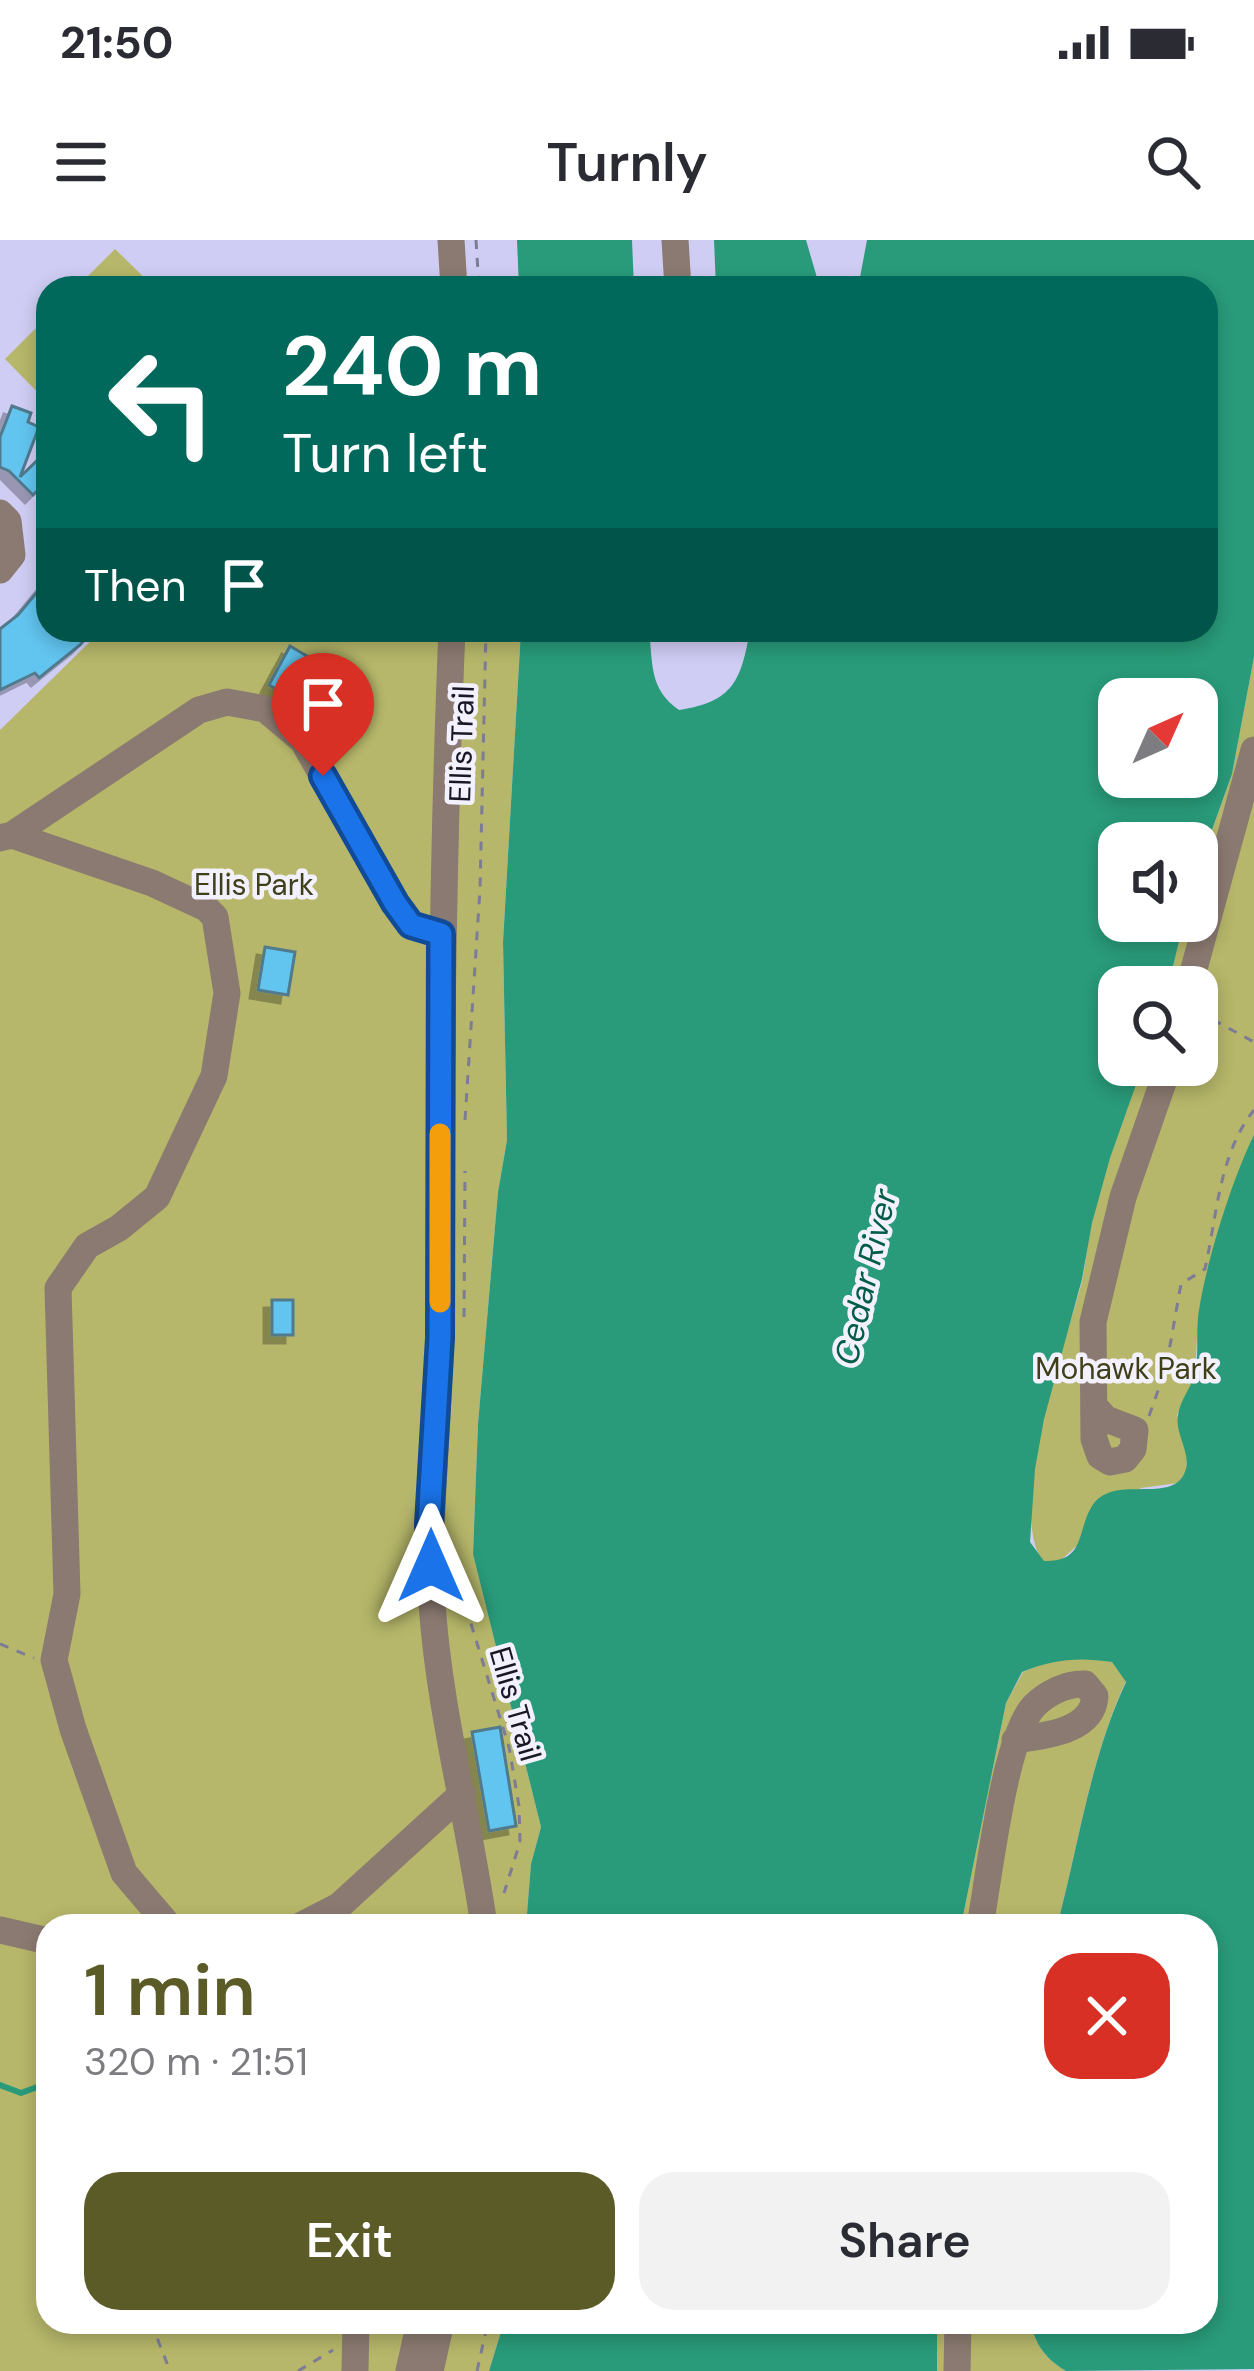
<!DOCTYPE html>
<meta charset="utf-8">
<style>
:root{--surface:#fff;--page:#f2f2f3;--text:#2b2b33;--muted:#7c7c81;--accent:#5b5b28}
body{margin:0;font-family:"DM Sans",sans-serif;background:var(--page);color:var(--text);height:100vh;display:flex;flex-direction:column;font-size:45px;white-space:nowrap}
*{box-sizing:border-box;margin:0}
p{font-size:39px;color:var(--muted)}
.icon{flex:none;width:66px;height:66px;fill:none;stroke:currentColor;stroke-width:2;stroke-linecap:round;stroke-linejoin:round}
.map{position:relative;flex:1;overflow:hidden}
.details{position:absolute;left:36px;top:1674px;width:1182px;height:420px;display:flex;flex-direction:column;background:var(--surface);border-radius:36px;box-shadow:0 6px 18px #0003}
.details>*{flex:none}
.banner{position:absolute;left:36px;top:36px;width:1182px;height:366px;border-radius:36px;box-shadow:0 6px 18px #0003;background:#00695c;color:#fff;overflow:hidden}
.needle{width:78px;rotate:45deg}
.tools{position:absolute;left:1098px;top:438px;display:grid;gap:24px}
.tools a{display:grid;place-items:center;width:120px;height:120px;border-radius:24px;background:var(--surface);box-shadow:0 6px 18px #0003;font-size:60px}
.pin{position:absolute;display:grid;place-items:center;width:102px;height:102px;color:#fff;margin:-123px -51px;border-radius:50% 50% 50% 0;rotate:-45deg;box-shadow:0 0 12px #0007}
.pin .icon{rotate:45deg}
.me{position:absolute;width:132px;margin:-66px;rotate:0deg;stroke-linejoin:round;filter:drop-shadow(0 0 9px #0008)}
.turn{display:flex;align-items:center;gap:42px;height:252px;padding:0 48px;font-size:54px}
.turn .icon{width:156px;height:156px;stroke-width:2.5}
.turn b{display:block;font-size:84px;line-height:102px}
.then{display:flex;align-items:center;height:114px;padding:0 48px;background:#0003;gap:24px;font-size:45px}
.round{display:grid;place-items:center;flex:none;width:126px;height:126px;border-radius:36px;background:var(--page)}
.head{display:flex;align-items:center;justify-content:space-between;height:204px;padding:0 48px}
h1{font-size:72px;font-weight:600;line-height:90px;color:var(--accent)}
.primary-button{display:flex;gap:24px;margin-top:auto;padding:24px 48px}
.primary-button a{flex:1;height:138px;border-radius:36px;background:var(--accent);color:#fff;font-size:48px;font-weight:600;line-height:138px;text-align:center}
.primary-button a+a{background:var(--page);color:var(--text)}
.status{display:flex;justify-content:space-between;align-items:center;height:84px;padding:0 60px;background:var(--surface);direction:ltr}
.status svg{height:33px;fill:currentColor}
header{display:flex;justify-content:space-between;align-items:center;height:156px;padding:0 48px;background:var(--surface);font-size:54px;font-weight:600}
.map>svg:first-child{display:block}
</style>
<div class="status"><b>21:50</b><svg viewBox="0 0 49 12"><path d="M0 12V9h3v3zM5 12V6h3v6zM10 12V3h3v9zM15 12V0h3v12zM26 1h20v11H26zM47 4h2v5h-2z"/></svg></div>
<header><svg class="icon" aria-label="menu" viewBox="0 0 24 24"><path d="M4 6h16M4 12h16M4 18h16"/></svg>Turnly<svg class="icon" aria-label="search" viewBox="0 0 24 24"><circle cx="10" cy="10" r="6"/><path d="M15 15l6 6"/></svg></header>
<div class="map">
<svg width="1254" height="2131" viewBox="0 0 1254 2131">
<defs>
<filter id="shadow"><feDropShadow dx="-8" dy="8" stdDeviation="0" flood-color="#0004"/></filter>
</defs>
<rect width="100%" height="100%" fill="#d0cdf4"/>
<path fill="#b6b76a" d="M115,9L155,48H76Z
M48,76V163L5,119Z
M102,390H521L503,702L507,900L498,952L478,1184L473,1313L541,1587L531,1624L526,1686H48V2082H504L489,2131H0V490Z
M1254,417V895L1217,998L1198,1079L1195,1136L1177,1175L1187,1216L1186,1232L1178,1243L1141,1248L1060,1321H1042C1007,1263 1064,1110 1081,1045C1086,1025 1087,1003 1092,982C1104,929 1123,876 1143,825H1197V747H1168L1184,681H1197V633L1232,534Z
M1079,1417L1112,1422L1126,1441C1090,1519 1079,1604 1057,1686H961L1006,1463L1023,1432L1047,1422Z
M937,2082H1030C1036,2106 1046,2119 1066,2131H937Z"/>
<path fill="#299b7a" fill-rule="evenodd" d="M517,0H632L634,48H519Z
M714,0H806L820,48H716Z
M867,0H1254V417L1232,534L1197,632V603H1119V681H1184L1168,747H1119V825H1143L1110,918L1092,983L1082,1039L1044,1179L1035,1229L1030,1302L1044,1321C1086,1322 1076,1292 1092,1266C1112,1234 1167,1263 1183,1236C1195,1216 1174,1195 1178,1175C1180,1160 1192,1147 1195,1132C1199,1114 1196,1096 1198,1078C1204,1028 1232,939 1254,895V2129L1066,2131C1046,2119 1036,2106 1030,2082H1206V1686H1057C1079,1604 1090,1519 1126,1442L1112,1422C1078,1417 1054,1419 1022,1432L1006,1463L961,1686H526L531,1624L541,1587L473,1314L478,1184L498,952L507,900L503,702L521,390H649C653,424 649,449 679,470C733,462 741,441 750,390H1206V48H858ZM1119,459H1197V537H1119Z
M504,2082H937V2131H489Z"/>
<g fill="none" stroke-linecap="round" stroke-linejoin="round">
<path stroke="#299b7a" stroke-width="6" d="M0,1845L21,1853L48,1843"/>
</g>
<path fill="#62c5f0" stroke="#517a8d" stroke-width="3" filter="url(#shadow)" d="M12,166L31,173L28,182L39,187L20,237L48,210V240L33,255L9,231L0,227V197Z
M48,339V390H93L80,405L39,438L35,433L0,450V389L18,375Z
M290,406L317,422L296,460L269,445Z
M265,707L295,712L288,755L258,750Z
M272,1060H293V1095H272Z
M500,1487L516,1586L489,1591L472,1492Z"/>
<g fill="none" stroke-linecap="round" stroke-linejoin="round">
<path stroke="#7e7b97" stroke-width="3" stroke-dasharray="9 9" stroke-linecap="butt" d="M476,0L479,48
M1197,771L1254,802
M465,880L480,649L486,390
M464,1077L465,931
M1149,1176L1166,1128L1181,1044L1205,1029C1217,975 1219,914 1254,870
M455,1332L509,1507L519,1566L520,1602L504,1653
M0,1404L34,1418
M151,2082L170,2131
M298,2131L333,2110
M477,2131L488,2082"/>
<path stroke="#8b7a71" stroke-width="27" d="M451,0L454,48
M675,0L678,48
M0,273L8,281L12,315L0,330
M452,390C442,624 441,857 440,1090C440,1181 427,1271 432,1363C439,1471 469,1579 484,1686
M12,595L152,643L206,668L215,677L227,753L214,836L157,957L119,988L87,1006L58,1048L67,1354L54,1420L73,1489L124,1633L169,1686
M0,598L12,595L199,470L227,462L265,469L303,501L395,663L411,685L441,694
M1189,747L1254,510
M1095,1167L1106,1179L1135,1190L1133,1209L1125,1219L1110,1222L1100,1216L1094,1199L1093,1082L1123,957L1169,825
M300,1686L339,1666L462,1554
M980,1686C989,1638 1004,1498 1034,1466C1047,1453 1067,1443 1085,1444L1095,1456C1093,1492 1043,1496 1015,1500
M0,1690L48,1701
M355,2131L356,2082
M409,2131L420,2082
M430,2131L441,2082
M957,2131L958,2082"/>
</g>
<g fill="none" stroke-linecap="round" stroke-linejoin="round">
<g stroke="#114b97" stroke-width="30">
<path id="route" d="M323,536L395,663L411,685L441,694L440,1098L429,1284L431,1326"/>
</g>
<use href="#route" stroke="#1a73e8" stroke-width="21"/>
<path stroke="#f59e0b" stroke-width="21" d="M440,1062V894"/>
</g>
<g text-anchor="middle" stroke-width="9" stroke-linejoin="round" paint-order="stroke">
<g font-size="30" fill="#191725" stroke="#f2f1fd">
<text transform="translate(462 504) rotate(-88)" y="10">Ellis Trail</text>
<text transform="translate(515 1464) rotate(74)" y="10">Ellis Trail</text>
</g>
<g font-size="30" fill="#3f3f19" stroke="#f2f1fd">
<text x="254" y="655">Ellis Park</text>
<text x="1126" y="1139">Mohawk Park</text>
</g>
<g font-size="33" font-style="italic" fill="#025d47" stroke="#f2f1fd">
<text transform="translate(865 1037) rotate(-77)" y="12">Cedar River</text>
</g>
</g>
</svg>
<div class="tools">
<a><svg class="needle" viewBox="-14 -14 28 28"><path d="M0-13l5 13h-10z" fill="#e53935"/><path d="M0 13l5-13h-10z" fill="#7c7c81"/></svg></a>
<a><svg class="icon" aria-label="sound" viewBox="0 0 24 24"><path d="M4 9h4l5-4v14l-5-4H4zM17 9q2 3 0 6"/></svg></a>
<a><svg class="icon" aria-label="search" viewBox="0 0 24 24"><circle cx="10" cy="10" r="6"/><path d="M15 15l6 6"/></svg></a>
</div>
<div class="pin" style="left:323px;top:536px;background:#d93025"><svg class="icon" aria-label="arrive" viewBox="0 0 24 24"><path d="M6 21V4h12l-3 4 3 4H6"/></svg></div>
<svg class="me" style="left:431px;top:1326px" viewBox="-20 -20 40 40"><path d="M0-17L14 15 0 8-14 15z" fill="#1a73e8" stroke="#fff" stroke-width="4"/></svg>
<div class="banner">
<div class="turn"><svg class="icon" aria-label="left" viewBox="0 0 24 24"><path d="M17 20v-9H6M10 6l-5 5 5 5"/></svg><div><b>240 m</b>Turn left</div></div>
<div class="then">Then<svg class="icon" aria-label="arrive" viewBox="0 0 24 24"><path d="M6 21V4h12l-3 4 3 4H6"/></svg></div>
</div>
<section class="details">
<div class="head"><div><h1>1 min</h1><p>320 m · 21:51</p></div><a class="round" style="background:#d93025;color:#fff"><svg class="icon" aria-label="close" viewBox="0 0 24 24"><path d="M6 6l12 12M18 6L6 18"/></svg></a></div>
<div class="primary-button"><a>Exit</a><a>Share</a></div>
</section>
</div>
